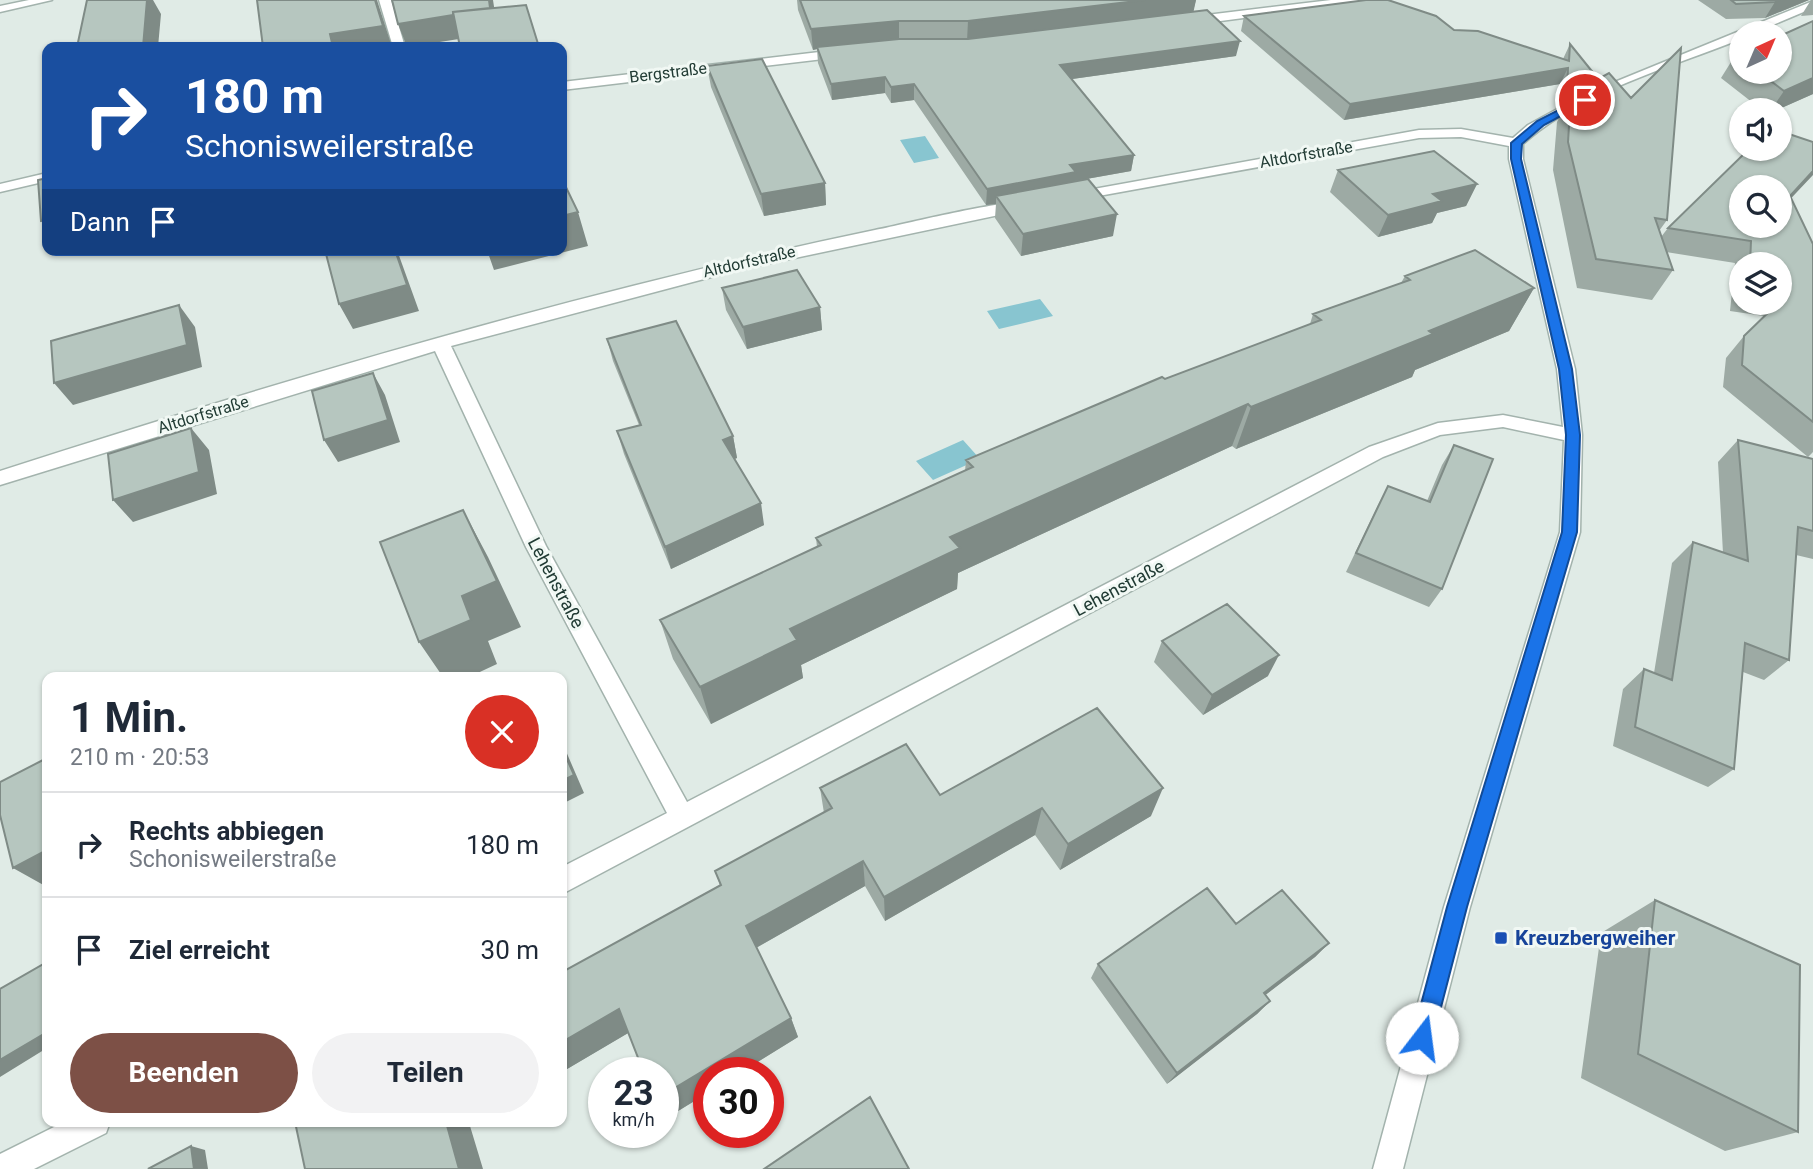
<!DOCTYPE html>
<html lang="de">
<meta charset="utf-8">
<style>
:root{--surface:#fff;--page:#f2f2f3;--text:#1f2937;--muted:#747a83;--line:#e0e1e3;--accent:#7d5046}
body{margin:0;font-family:Roboto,sans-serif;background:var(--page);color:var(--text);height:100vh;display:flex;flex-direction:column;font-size:26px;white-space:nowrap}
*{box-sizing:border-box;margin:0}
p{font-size:23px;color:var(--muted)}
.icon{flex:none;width:38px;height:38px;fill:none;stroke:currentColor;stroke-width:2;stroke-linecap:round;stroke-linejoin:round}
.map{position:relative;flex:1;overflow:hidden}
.sheet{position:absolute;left:42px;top:672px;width:525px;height:455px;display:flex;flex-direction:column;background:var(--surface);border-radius:14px;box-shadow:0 2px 5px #0004}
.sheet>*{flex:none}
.top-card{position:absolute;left:42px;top:42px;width:525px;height:214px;border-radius:14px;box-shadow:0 2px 5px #0004;background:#1a4fa0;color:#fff;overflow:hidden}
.needle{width:46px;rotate:44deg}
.buttons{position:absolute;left:1729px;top:21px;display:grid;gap:14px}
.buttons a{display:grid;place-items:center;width:63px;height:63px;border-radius:50%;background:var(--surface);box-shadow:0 2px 5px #0004;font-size:35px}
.speed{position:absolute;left:588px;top:1057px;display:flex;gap:14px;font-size:35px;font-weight:700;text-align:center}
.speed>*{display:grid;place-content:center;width:91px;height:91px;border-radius:50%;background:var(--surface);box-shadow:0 2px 5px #0004;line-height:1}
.speed small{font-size:18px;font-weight:400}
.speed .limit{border:10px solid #d22;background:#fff;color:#111}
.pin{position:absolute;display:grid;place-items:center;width:60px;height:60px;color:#fff;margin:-30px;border:4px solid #fff;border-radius:50%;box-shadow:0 2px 7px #0007}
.me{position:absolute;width:77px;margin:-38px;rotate:15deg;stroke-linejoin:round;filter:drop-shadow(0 0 5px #0008)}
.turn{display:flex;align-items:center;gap:24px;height:147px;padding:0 28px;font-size:32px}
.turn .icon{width:91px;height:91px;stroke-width:2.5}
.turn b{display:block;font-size:49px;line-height:60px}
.then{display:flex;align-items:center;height:66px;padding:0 28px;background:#0003;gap:14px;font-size:26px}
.round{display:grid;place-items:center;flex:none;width:74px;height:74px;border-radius:37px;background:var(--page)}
.head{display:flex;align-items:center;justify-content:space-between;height:119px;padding:0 28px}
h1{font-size:42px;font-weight:700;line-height:52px}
.cta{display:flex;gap:14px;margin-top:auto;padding:14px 28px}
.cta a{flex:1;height:80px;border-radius:42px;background:var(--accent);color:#fff;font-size:28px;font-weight:700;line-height:80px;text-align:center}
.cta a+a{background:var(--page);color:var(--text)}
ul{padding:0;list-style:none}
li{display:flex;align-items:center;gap:21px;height:105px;padding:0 28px;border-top:2px solid var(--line)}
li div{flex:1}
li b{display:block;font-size:26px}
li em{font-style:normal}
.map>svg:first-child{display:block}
</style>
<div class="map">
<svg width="1813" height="1169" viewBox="0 0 1813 1169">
<rect width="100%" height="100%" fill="#e0ebe6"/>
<path fill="#88c5d0" d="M925,136L939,158L914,163L900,140Z
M1040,299L1053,316L999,329L987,311Z
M963,440L980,459L933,480L916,461Z"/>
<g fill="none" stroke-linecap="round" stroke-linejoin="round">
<g stroke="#a3b3ad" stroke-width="3">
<path id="service" d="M379,0H391L405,47H393Z"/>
</g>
<g stroke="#a3b3ad" stroke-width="3">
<path id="minor" d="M29,0H52L0,12V6Z
M1331,0H1364L1358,3L1190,25L1184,21L1190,17Z
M1813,1V8L1754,33H1741V39C1669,68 1582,91 1523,144V159L1575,369L1582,435L1580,532L1470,907L1403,1169H1373L1444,907L1560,532L1564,440L1503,427L1440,435L1383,457L562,894V867L667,813L526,547L435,351L0,485V471C289,378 578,292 875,230C901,225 1008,198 1027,203V209L738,270L451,346L546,546L687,802L1369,447L1438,423L1503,415L1563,427L1557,369L1509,159V146L1461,137L1419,138L1071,201L1064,197L1066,194L1419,130L1461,129L1513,138L1528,125L1583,95Z
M845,49L851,53L849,56L562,90V82Z
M47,173V181L0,192V184Z
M64,1122H110L106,1133L34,1169H0V1154Z"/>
</g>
<use href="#service" fill="#fff" fill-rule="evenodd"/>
<use href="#minor" fill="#fff" fill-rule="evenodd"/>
</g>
<path fill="#9daaa4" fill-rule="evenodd" d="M797,0H1196L1193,11L1236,56L1072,79L1134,155L1131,171L1075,181L1113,236L1021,256L995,218L996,204L986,205L914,100L891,103L885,93L832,100L818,63L817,49L813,50L798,10Z
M1698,0H1809L1765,18L1726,19Z
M1811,0H1813V15L1801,16Z
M1244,16L1454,30L1563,59L1570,44L1595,75L1590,84L1667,220L1659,231L1661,237L1668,228L1791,198L1813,244V452L1808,457L1723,387L1726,358L1744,336L1764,316L1730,311L1735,263L1666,252L1673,270L1652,300L1577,288L1553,170L1557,122L1568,100L1558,106L1560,84L1344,120L1241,31ZM1741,264H1780V303H1741Z
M1741,52V72H1780L1813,94L1777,110H1762L1721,78L1736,54Z
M707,66L825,183L826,205L764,216L711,87Z
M1338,170L1477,184L1466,206L1437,213L1432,223L1378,237L1330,192Z
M1405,276L1534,288L1509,331L1415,370L1412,377L1236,449L1232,446L958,573L957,589L801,665L803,678L711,724L673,659L660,620L817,547L816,538L965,471L966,460L1165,379L1310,324L1313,314L1401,283Z
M722,288L820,307L822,330L747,349L726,310Z
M607,339L733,436L737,458L734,459L764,525L671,569L624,454L617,431L639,425L613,361Z
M1738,440L1813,459V559L1796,555L1789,660L1764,680L1743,672L1734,769L1708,787L1613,746L1623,689L1644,669L1654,673L1672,563L1693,542L1723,553L1718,462Z
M1454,445L1442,589L1429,607L1346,572L1378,505L1388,486L1427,501L1442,465Z
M1162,641L1268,676L1203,715L1154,662Z
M820,788L940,795L1151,816L1060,870L1035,835L885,921L865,886L756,948L791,1018L798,1037L740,1073H709V1092L670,1116L663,1109V1073L628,1033L562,1072V972L720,885L715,871L824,813Z
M1655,900L1798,1132L1725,1151L1581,1078L1601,933Z
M1236,924L1329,943L1315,957L1265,995L1270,1001L1257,1014L1167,1084L1091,978L1098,964Z"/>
<path fill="#7f8b86" d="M147,0H153L161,14L158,47H143Z
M375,0H377L392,47H333L330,34Z
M489,0H493L498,33L407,47L398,24Z
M1145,0H1196L1193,14L967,41L968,21Z
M1780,0H1809L1765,18L1775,2Z
M899,21V41L817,47V49L813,50L811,29Z
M1240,41L1236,56L1058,81L1060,65Z
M1568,68L1560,84L1344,120L1350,104Z
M1595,75L1587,91L1571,94L1568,100L1558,106L1567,89Z
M885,77V93L832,100L831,84Z
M1813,78V94L1777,110H1771L1784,91Z
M914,84V100L891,103V87Z
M562,125L566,139L562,140Z
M1134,155L1131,171L1075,181L1074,189L996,196V204L986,205L987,189L1070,165Z
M1813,171V175L1780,210L1790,196Z
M825,183L826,205L764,216L761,194Z
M1477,184L1466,206L1437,213L1432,223L1378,237L1388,215L1433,194Z
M578,212L588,246L494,270L487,250H562V216Z
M1117,214L1113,236L1021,256L1023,234Z
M47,219V229L41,221Z
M395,250H397L419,311L353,329L339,304Z
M1534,288L1509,331L1415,370L1412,377L1236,449L1251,407L1429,331Z
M179,305L195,327L202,367L73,405L54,383Z
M820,307L822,330L747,349L743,327Z
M373,373L385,395L400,442L338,462L324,440Z
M1248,404L1232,446L958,573L957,589L801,665L803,678L711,724L700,687L790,629L950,537Z
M191,428L209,450L217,494L133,522L113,500Z
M733,436L737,458L727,462L723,440Z
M761,503L764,525L671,569L665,547Z
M463,510L488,557L521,627L488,641L497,664L469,677H443L419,642L462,596Z
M1279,655L1268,676L1203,715L1212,695Z
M562,742L584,793L562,804Z
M1163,788L1151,816L1060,870L1068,844Z
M1042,808L1035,835L885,921L884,897Z
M47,850V887L13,868Z
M863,861L865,886L754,949L746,926Z
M1329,943L1315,957L1251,1006L1264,993Z
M1270,1001L1257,1014L1167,1084L1177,1073Z
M619,1009L635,1029L562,1072V1042Z
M791,1018L798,1037L740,1073H709V1092L670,1116L663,1109V1095Z
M47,1032V1048L0,1077V1060Z
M446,1122H477L470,1126L483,1169H459Z
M191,1146L205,1150L208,1169H194Z"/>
<path fill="#b6c6bf" stroke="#7f8b86" stroke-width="2" fill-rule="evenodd" d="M87,0H147L143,47H77Z
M257,0H375L383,26L330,34L333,47H263Z
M392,0H489L490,8L453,12V15L398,24Z
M800,0H1145L968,21H899L811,29Z
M1366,0H1388L1436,16L1454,30L1478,31L1569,61L1570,44L1595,75L1567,89L1568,68L1350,104L1244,16Z
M1731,0H1780L1775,2L1736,4Z
M526,5L539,47H460L453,12Z
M1207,10L1240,41L1060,65L1134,155L1070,165L1076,172L987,189L914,84L891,87L885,77L831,84L817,47L899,39H968Z
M1813,21V78L1784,91L1759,72H1780V36Z
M1681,48L1667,220L1655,218L1673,270L1596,259L1568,142L1571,94L1609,73L1631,98Z
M1741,52V58L1736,54Z
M762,59L825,183L761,194L707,66Z
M1780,131L1813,142V171L1790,196L1813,244V422L1742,365L1744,336L1778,303H1780V301L1786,295L1780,294V264H1750L1751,241L1668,228L1749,149H1780ZM1741,187H1780V226H1741Z
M1434,151L1477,184L1433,194L1442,201L1388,215L1338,170Z
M47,178V219L41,221L38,180Z
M562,179L578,212L562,216Z
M1088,179L1117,214L1023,234L996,196Z
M325,250H395L407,285L339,304Z
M1475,250L1534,288L1429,331L1433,334L1251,407L1248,404L950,537L960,548L790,629L797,640L700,687L660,620L821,545L816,538L973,467L966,460L1162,377L1165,379L1321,320L1313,314L1410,280L1405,276Z
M797,270L820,307L743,327L722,288Z
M179,305L187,345L54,383L51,341Z
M676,321L733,436L723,440L761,503L665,547L617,431L641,425L607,339Z
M373,373L388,420L324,440L312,391Z
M191,428L199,472L113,500L108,454Z
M1738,440L1813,459V531L1798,527L1789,660L1745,643L1734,769L1635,727L1644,669L1672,680L1693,542L1748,561Z
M1454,445L1493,459L1442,589L1356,553L1388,486L1430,502Z
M463,510L497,581L462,596L471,620L419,642L380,542Z
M1227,604L1279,655L1212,695L1162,641Z
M1097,708L1163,788L1068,844L1042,808L884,897L863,861L746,926L791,1018L663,1095V1073H644L619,1009L562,1042V972L721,885L715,871L832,808L820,788L906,744L940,795Z
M562,748L574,775L562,781Z
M47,758V850L13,868L0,815V782Z
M1207,888L1236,924L1282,890L1329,943L1264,993L1270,1001L1177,1073L1098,964Z
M1655,900L1800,965L1798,1132L1638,1054Z
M47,962V1032L0,1060V989Z
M870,1097L909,1169H764Z
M295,1122H446L459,1169H305Z
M191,1146L194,1169H148Z"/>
<path fill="#1a73e8" stroke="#114b97" stroke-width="2" d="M1582,98L1590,100L1544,125L1522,144L1521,159L1572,369L1580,435L1577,532L1467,907L1433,1038L1430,1046L1422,1049L1415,1046L1412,1038L1447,907L1562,532L1566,435L1559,369L1511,159V143L1537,121Z"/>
<rect fill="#1a4fb4" stroke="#f1f8f4" stroke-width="2.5" x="1494" y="931" width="14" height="14" rx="3.5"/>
<g text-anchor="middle" stroke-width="6" stroke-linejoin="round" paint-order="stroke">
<g font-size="16" fill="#213b34" stroke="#f1f8f4">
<text transform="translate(668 72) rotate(-7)" y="6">Bergstraße</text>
<text transform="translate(1306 154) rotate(-10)" y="6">Altdorfstraße</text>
<text transform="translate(749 261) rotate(-13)" y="6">Altdorfstraße</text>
<text transform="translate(203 414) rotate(-17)" y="6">Altdorfstraße</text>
</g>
<g font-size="18" fill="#213b34" stroke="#f1f8f4">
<text transform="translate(556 583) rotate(62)" y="6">Lehenstraße</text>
<text transform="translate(1119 588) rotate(-28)" y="6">Lehenstraße</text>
</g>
<g font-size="21" font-weight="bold" fill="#164399" stroke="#f1f8f4" text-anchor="start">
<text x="1515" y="945">Kreuzbergweiher</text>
</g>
</g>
</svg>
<div class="buttons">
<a><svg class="needle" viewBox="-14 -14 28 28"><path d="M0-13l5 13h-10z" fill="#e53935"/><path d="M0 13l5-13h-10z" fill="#747a83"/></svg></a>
<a><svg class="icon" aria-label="sound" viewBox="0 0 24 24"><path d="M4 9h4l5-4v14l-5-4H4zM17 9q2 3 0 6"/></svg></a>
<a><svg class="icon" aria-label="search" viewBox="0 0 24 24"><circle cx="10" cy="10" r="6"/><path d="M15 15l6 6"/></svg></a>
<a><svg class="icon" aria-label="layers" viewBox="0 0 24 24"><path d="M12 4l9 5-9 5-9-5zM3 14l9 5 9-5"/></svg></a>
</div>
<div class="speed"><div>23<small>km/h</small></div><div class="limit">30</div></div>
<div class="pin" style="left:1585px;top:100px;background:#d93025"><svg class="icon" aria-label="arrive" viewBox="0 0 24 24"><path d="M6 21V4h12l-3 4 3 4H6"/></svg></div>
<svg class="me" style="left:1422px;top:1038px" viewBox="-20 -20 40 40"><circle r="19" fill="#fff"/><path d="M0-13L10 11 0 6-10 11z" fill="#1a73e8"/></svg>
<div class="top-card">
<div class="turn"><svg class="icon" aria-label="right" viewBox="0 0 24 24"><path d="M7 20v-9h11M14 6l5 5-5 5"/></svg><div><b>180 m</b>Schonisweilerstraße</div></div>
<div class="then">Dann<svg class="icon" aria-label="arrive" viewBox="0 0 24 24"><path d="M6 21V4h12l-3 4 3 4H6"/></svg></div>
</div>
<section class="sheet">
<div class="head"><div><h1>1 Min.</h1><p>210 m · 20:53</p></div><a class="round" style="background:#d93025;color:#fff"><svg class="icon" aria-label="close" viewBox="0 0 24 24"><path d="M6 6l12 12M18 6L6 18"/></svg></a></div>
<ul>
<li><svg class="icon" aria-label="right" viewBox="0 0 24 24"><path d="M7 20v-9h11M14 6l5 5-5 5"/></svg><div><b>Rechts abbiegen</b><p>Schonisweilerstraße</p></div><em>180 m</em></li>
<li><svg class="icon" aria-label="arrive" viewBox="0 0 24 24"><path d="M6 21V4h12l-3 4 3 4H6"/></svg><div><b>Ziel erreicht</b></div><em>30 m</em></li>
</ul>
<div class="cta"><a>Beenden</a><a>Teilen</a></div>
</section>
</div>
